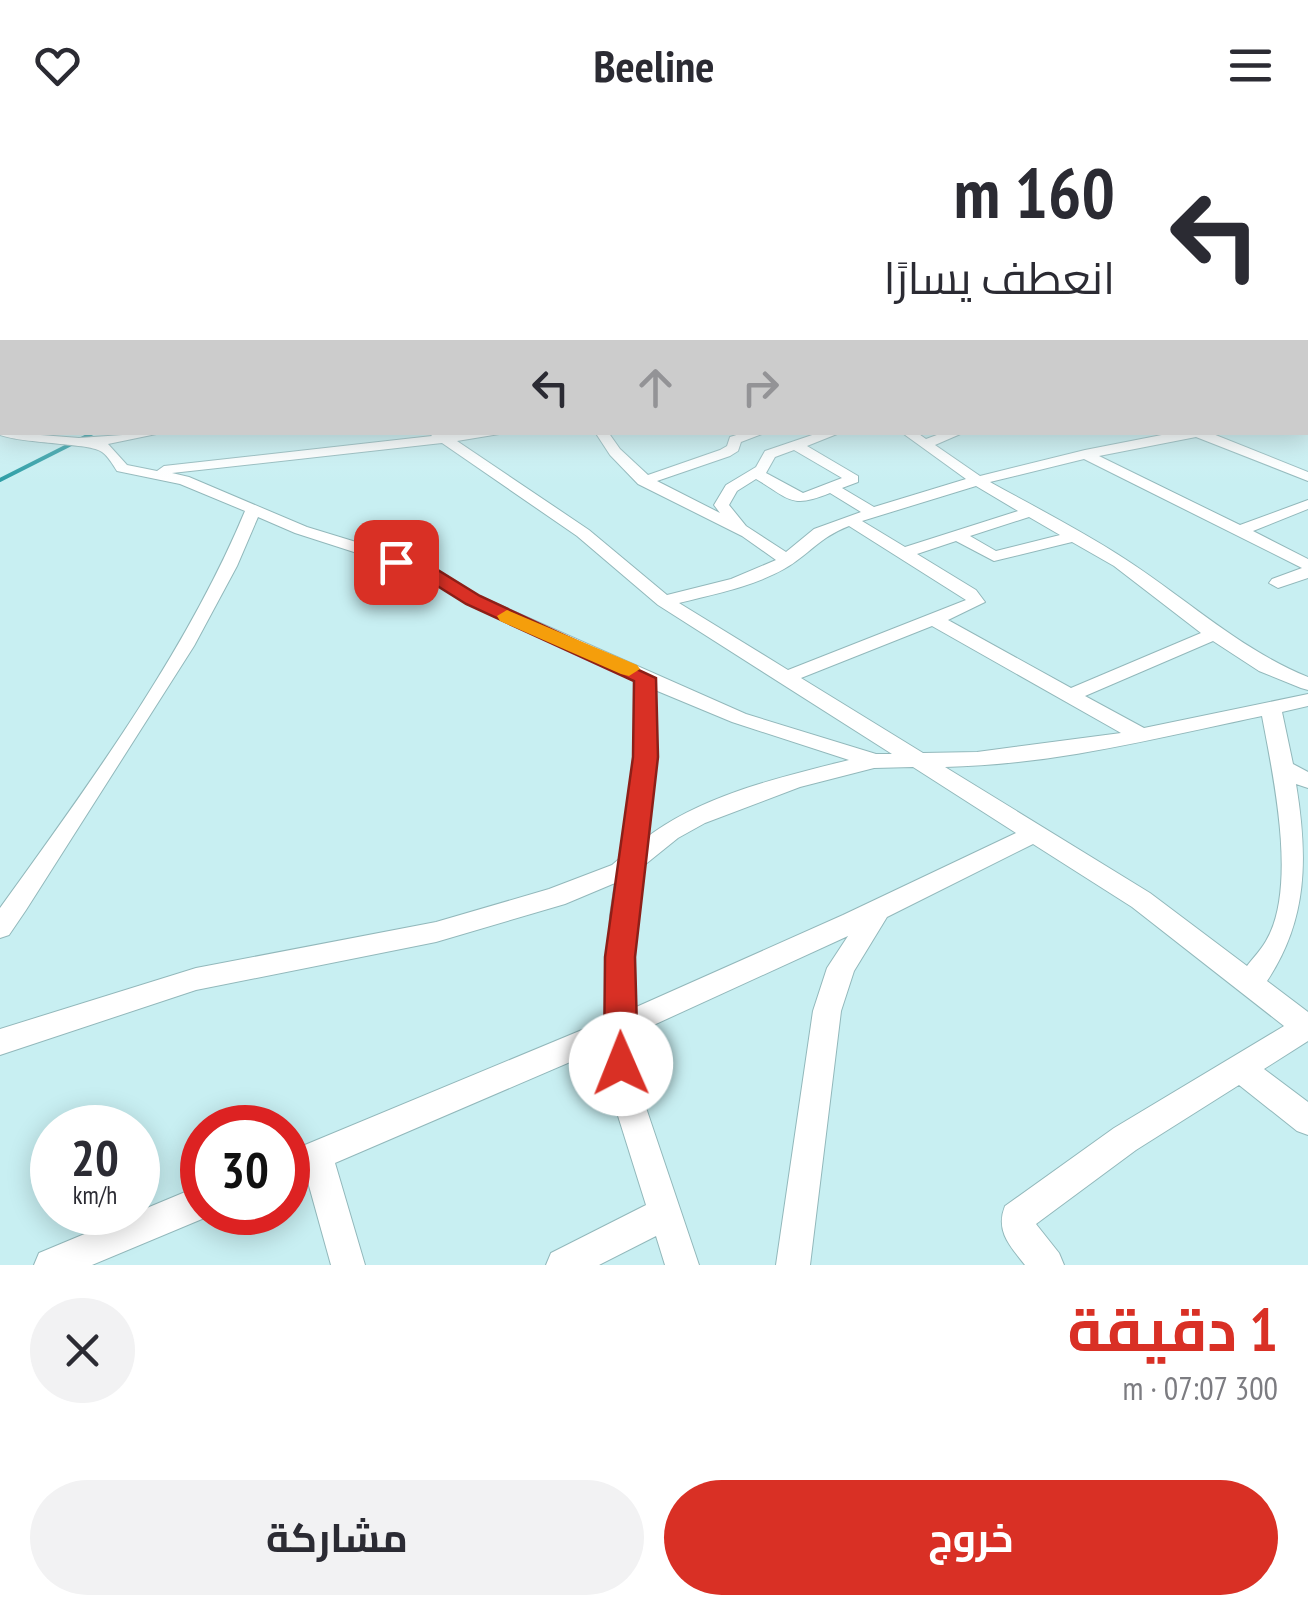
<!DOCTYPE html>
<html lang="ar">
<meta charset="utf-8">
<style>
:root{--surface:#fff;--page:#f2f2f3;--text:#2b2b33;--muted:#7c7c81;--accent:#d93025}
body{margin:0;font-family:"PT Sans Narrow",Cairo,sans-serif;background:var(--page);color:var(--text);direction:rtl;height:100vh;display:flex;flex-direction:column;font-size:38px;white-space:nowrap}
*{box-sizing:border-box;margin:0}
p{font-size:32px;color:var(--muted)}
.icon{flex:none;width:55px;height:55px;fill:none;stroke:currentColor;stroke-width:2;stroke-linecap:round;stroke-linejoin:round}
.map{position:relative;height:1135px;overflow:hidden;direction:ltr}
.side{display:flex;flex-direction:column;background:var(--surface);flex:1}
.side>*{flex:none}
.top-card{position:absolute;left:0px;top:0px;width:1310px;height:305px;box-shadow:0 5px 25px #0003;direction:rtl;background:#fff;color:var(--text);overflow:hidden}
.speed{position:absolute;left:30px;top:975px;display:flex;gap:20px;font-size:50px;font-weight:700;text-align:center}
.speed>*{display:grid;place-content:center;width:130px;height:130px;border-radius:50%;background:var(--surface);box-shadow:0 5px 25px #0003;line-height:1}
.speed small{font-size:25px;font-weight:400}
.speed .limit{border:15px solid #d22;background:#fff;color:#111}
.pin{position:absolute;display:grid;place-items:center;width:85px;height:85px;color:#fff;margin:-42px;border-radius:20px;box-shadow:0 5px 15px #0006}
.me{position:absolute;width:110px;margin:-55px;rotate:359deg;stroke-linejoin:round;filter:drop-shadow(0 0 8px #0008)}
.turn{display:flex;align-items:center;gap:35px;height:210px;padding:0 30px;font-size:45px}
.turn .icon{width:130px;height:130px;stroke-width:2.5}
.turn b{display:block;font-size:70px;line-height:85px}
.lanes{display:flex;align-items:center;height:95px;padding:0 30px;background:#0003;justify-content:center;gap:50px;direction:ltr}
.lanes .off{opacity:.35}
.round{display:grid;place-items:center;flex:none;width:105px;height:105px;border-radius:52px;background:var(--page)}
.summary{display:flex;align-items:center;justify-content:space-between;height:170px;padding:0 30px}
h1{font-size:60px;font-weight:700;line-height:75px;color:var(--accent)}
.button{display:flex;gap:20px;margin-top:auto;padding:20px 30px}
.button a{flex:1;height:115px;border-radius:60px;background:var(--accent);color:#fff;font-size:40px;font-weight:700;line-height:115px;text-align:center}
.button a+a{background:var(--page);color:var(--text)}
header{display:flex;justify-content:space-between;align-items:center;height:130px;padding:0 30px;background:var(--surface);font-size:45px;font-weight:700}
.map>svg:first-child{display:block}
</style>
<header><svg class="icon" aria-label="menu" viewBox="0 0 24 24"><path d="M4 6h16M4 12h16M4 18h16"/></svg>Beeline<svg class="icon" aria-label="heart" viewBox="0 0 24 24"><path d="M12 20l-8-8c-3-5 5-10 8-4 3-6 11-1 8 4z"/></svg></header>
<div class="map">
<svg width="1308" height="1135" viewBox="0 0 1308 1135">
<rect width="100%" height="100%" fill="#c8eff2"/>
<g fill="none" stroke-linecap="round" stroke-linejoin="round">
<path stroke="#2b9ca4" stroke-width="2.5" d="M88,305L95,302"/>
<path stroke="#2b9ca4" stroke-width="4" d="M0,350L93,303"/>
<g stroke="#92b8bb" stroke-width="2">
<path id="minor" d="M0,297L2,302L79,308L166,302L108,314L127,335L157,341L164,336L432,306L429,302H511L457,311L589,400L667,465L731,449L776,430L742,406L638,354L610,325L595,302H608L620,319L648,345L720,320L727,316L730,307L746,302H767L741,312L738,321L730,326L657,351L720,383L714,375L726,355L756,337L765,321L821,302H842L807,316L858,346V352L842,358L874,377L966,349L901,302H916L926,309L945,302H965L935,315L980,346L1085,320L1177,302H1208L1308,342V351L1196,307L1099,326L1240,395L1308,370V379L1253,401L1308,429V448L1278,458L1269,453L1272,449L1302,438L1084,329L990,352C1035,377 1082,401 1125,429C1187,469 1239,519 1308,547V560L1301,558L1259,541L1213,511L1085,566L1144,598L1308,564V576L1282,582L1293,634L1308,642V658L1296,654C1308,727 1308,790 1267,851L1308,882V911L1264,939L1308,972V1005L1297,1001L1239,955L1136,1020L1036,1094L1059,1123L1064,1135H1025C1010,1116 995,1101 1005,1076L1114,998L1284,896L1132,777L1033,714L887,787L854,841L841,881L810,1135H776L813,881L827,838L848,806L634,904L638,954L699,1135H665L656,1106L599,1135H546L551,1123L646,1075L608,954L605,917L335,1033L365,1135H331L306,1045L288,1052V1022L606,890L610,786L615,753L565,774L436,812L196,860L0,925V899L196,838L436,792L549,759L612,735L619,729L635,627V550L467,474L416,442L295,403L258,387L237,436L194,516L26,780L9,805L0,808V778C88,656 187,521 245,381L180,354L117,341C113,335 108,326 102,322C91,313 25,314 0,305ZM442,313L577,406L658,475L892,624H876L746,584L479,466L428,434L307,397L189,347L172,343ZM794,320L842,348L803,363L766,343L775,327ZM756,349C790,369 791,379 830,363L861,382L814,399L786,422L746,396L729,375L737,361ZM976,356L1018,381L905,417L862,391ZM1029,387L1060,405L996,421L970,406ZM849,396L966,470L788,540L679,473C714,464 752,457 784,439C809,425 818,408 849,396ZM956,411L994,431L1072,412L1114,436L1201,503L1071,558L948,490L985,472L976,460L917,424ZM932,496L1121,603L977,622L923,623L801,548ZM655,560L732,592L849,630C781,647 702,665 646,708L657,627ZM1262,586C1273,645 1298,757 1266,811C1261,820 1253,828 1247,836L1150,763L945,637C1053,635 1157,608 1262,586ZM913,637L1016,703L843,785L634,878L636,786L642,737L678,708L705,693L800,657L874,638Z
M202,1055V1082L214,1084L92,1135H34L39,1123Z"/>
</g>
<use href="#minor" fill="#fff" fill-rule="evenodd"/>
</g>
<linearGradient id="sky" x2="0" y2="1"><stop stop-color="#60bfe2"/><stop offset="0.55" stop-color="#e6f8f9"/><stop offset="1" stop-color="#e6f8f9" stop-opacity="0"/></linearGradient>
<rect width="1308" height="354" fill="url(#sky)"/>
<path fill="#d93025" stroke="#8d1f18" stroke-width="2.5" d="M396,426L428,434L480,466L656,548L658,627L635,827L638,934L633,945L621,949L609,945L604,934L605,827L633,627L634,551L466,474L415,442L390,436L387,432Z"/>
<path fill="#f59e0b" d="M507,480L637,535L640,539L629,546L621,544L500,491L497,486Z"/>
</svg>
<div class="speed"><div>20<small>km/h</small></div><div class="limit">30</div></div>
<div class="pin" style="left:396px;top:432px;background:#d93025"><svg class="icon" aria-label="arrive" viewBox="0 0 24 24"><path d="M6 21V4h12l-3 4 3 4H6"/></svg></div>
<svg class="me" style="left:621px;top:934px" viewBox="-20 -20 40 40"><circle r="19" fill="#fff"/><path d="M0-13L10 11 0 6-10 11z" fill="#d93025"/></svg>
<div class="top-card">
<div class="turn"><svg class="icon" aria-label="left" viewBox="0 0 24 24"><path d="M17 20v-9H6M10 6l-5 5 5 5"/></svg><div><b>160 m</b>انعطف يسارًا</div></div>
<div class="lanes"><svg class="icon" aria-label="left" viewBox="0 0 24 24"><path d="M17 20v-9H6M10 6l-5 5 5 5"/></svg><svg class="icon off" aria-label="ahead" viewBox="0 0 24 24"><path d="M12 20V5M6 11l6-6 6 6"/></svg><svg class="icon off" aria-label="right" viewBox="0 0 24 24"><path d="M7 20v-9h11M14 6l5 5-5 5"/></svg></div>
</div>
</div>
<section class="side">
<div class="summary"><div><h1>1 دقيقة</h1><p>300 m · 07:07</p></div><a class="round"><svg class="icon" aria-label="close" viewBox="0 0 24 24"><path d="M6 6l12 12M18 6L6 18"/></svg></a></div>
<div class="button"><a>خروج</a><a>مشاركة</a></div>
</section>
